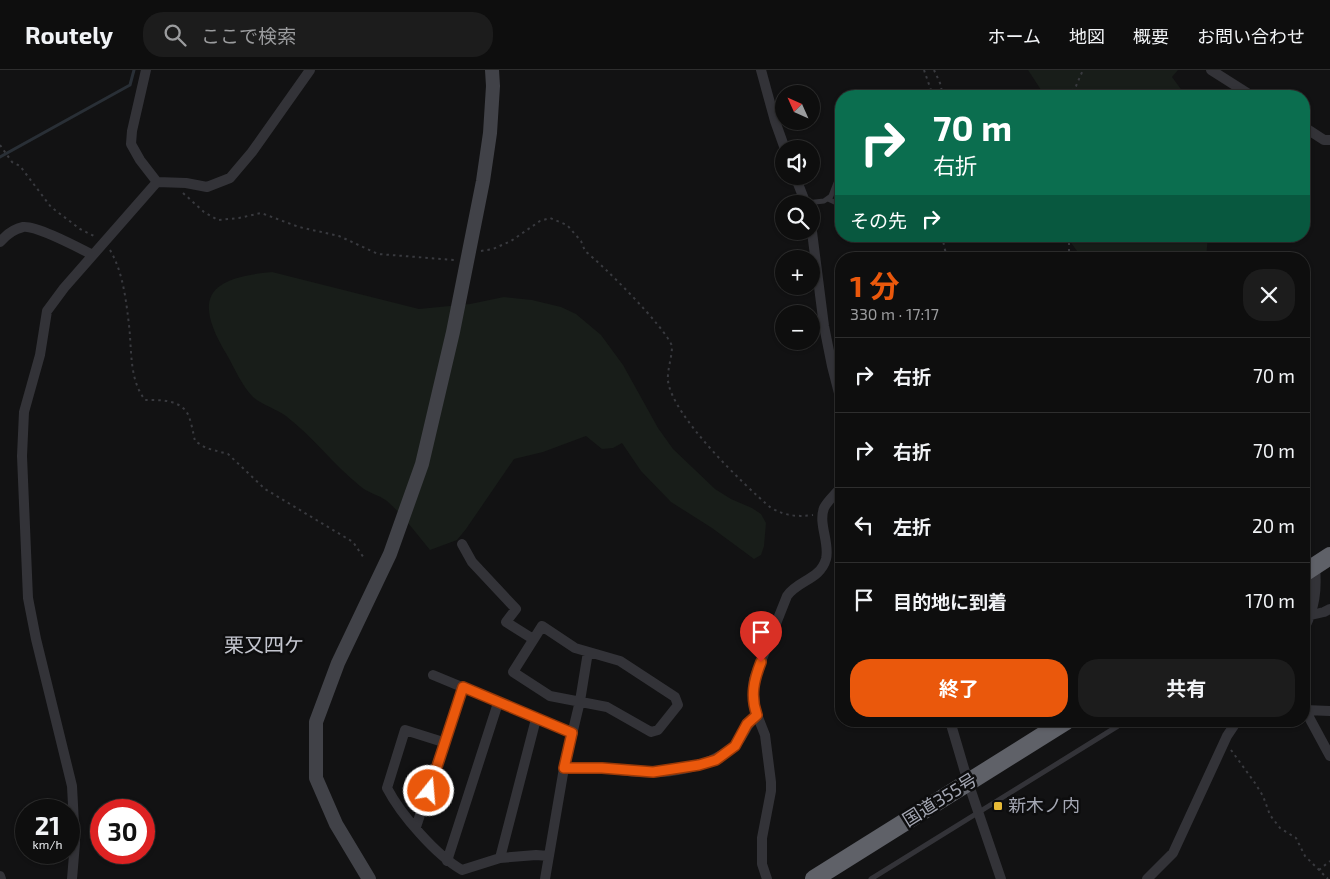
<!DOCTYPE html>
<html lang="ja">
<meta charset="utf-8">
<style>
:root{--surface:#0e0e0e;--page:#1c1c1c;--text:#f1f3f6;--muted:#9b9c9e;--line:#2e2e2e;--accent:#ea580c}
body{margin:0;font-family:"Exo 2","Noto Sans JP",sans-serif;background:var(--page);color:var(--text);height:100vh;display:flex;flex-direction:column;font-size:19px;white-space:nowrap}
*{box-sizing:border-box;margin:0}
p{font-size:16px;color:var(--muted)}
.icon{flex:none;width:28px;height:28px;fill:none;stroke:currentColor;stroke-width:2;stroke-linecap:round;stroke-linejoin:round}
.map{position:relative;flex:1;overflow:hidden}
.panel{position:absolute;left:835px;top:182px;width:475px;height:475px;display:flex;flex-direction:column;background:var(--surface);border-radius:20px;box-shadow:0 1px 4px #0004,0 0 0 1px var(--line)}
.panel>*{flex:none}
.top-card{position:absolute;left:835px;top:20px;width:475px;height:152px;border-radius:20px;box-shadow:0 1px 4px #0004,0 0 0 1px var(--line);background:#0b6e4f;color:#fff;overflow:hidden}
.needle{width:32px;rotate:315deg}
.controls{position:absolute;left:775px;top:15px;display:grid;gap:10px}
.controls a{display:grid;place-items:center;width:45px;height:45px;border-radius:50%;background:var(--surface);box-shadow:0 1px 4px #0004,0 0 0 1px var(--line);font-size:25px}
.speed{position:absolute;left:15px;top:729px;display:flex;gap:10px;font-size:25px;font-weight:700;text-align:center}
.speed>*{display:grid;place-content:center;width:65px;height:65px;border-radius:50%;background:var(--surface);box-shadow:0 1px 4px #0004,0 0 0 1px var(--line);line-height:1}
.speed small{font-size:12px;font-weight:400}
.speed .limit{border:8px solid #d22;background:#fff;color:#111}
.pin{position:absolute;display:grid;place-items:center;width:42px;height:42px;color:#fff;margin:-51px -21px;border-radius:50% 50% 50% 0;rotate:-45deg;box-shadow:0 0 5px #0007}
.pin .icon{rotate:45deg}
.me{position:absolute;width:55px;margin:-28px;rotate:17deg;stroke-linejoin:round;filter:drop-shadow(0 0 4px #0008)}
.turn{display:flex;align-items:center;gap:18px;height:105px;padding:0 15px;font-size:22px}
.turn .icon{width:65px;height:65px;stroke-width:2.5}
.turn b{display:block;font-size:35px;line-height:42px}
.then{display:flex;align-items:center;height:48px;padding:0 15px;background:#0003;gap:10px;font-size:19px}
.round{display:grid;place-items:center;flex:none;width:52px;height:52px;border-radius:20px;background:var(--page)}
.overview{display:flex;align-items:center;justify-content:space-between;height:85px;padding:0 15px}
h1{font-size:30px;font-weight:700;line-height:38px;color:var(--accent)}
.action{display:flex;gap:10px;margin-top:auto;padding:10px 15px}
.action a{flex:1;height:58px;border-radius:20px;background:var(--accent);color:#fff;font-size:20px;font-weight:700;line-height:58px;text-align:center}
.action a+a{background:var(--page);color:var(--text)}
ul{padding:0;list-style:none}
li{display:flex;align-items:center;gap:15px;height:75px;padding:0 15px;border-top:1px solid var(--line)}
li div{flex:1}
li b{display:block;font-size:19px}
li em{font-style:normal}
header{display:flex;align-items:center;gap:30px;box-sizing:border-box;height:70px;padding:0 25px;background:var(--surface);border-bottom:1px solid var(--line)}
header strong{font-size:24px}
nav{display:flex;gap:28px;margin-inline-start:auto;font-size:18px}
.search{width:350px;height:45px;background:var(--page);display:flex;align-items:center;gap:12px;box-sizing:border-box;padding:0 18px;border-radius:20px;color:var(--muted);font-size:19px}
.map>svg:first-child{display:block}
</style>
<header>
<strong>Routely</strong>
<div class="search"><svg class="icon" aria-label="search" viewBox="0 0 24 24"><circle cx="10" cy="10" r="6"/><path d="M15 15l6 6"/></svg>ここで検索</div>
<nav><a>ホーム</a><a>地図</a><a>概要</a><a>お問い合わせ</a></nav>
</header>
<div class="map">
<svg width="1330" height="809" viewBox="0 0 1330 809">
<rect width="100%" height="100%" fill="#121213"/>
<path fill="#181d19" d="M1028,0H1178L1172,7L1186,26H1045Z
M1066,166H1208L1206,189H1083Z
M272,202L419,239L470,234L504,227L532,230L561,237L576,244L601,265L623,295L658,358L673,379L715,419L731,429L752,438L761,444L766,453L764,476L761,485L754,489L712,458L671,432L641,401L622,373L613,378L602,379L586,366L543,382L514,389L466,459L457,470L430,480C416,463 403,445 387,431C379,425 368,423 360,416C334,395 313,367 286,346C276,339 262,335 253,327C242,316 235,299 227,285C192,227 208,208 272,202Z"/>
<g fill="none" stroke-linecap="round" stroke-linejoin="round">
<path stroke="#292f36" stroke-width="3" d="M0,87L130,15L134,0"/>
<path stroke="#393a3f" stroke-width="2" stroke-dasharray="2.5 4" stroke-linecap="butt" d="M924,0L933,26
M934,0L940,13L943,26
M1067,26L1076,16L1083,0
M0,75L12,92L20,96L51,137L80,159L96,167
M183,123L204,142L218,150L239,148L261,143L299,157L339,166L378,184L455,190
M942,166L947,189
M1069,166V189
M110,180C123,202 126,230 129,255C132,281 129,309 145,330C158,330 176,329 186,341C191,348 193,363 195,371L206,378L228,384L265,419L353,472L364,488
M481,181L493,179L511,171L540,151L550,148L567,155L581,171L585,181C603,195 665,257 672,276C672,288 667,300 668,311C673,347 743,414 771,438C786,446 797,447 813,445
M1231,680L1255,713L1263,726L1270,745L1280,758L1296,768L1305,786L1328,809
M1319,800L1330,791"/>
<path stroke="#333338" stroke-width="5" d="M828,129L841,135
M806,133L824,131L831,126L841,100
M871,809L1126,651"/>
<path stroke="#333338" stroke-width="10" d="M146,0L132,61L131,74L140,90L157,112
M761,0L775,51L785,79
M1211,0L1252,26
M1304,57L1324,70H1330
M795,106L806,134
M811,154L824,256L832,296L841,331
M0,172C6,165 13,159 23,157C36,155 79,178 93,185
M462,474L472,492L516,539L506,552L533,569
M1311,545L1324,542L1330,539
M542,556L575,578L620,591L675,627L678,635L658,660L651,662L607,637L550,626L513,602Z
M1304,559C1315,537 1317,520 1315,497
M433,605L573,663
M1304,638L1330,686
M1305,640L1330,641
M950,651L968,712L1001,809
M443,672L405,660L387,718C401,745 436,785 462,800L500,788L536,649
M564,698C577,698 590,697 603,698C614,699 626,701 637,702C669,704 706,698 732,678C744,669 745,654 757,645
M416,757L463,617
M500,788L536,785L549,786
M447,791L498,633
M0,806L1,809
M72,809L75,773L72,716L36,569L28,528L22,386L24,342L40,285L47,241L64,218L157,112L186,113L207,117L230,108L252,82L310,0
M545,809L564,698L580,631L588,582
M767,809L762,794V768L771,721V712L765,665L754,637L753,620L754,609L787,526C798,510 820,510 826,489C830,473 818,454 824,438C828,430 836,424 841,417
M1147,809L1173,783L1227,666L1237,651"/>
<path stroke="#414248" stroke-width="14" d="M369,809L336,754L316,708V652L338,593L390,484L422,394L453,262L483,111L490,63L493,16L492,0"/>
<path stroke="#5f6168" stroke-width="18" d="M1304,503L1330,486
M814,809L1066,651"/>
</g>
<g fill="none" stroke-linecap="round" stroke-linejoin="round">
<g stroke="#983908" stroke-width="12">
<path id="route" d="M429,721L463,617L572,663L564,698H602L653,702L699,695L716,690L735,676L747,654L757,645C750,626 754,610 761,592"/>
</g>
<use href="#route" stroke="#ea580c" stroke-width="9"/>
</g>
<rect fill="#e7ba36" stroke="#0d0d0e" stroke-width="2" x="993" y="731" width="10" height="10" rx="2.5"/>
<g text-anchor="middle" stroke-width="5" stroke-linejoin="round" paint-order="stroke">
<g font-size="18" fill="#a4a7b3" stroke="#0d0d0e">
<text transform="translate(940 730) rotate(-32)" y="6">国道355号</text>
</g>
<g font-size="18" fill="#a4a7b3" stroke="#0d0d0e" text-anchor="start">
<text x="1008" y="742">新木ノ内</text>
</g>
<g font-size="20" fill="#c4c6cf" stroke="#0d0d0e">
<text x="264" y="582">栗又四ケ</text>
</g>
</g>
</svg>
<div class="controls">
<a><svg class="needle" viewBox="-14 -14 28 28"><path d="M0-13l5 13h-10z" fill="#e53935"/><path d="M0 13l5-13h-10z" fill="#9b9c9e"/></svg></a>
<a><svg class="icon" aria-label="sound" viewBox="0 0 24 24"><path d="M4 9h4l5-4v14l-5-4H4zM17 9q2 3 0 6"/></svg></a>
<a><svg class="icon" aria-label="search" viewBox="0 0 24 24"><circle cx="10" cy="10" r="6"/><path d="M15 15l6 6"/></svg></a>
<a>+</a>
<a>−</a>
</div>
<div class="speed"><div>21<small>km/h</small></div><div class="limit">30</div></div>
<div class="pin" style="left:761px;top:592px;background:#d93025"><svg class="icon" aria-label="arrive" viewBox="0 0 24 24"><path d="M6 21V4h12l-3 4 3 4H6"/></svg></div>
<svg class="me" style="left:429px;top:721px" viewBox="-20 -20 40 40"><circle r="17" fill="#ea580c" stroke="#fff" stroke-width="3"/><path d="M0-11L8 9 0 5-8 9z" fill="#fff"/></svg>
<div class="top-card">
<div class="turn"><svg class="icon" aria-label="right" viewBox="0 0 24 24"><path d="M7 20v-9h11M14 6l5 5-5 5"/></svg><div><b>70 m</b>右折</div></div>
<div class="then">その先<svg class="icon" aria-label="right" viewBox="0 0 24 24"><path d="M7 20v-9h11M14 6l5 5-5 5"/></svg></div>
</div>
<section class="panel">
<div class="overview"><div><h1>1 分</h1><p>330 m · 17:17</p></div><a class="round"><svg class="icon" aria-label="close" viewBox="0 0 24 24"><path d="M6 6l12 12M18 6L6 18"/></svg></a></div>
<ul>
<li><svg class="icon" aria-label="right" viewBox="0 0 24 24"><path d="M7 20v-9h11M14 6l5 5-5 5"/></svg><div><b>右折</b></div><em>70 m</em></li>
<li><svg class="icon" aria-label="right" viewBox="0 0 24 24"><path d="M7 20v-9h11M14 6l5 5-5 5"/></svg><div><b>右折</b></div><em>70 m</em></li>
<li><svg class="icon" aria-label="left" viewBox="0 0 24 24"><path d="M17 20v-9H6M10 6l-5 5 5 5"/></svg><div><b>左折</b></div><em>20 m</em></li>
<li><svg class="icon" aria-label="arrive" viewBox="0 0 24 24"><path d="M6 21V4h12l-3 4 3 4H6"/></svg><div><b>目的地に到着</b></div><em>170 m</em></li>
</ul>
<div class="action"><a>終了</a><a>共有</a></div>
</section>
</div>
